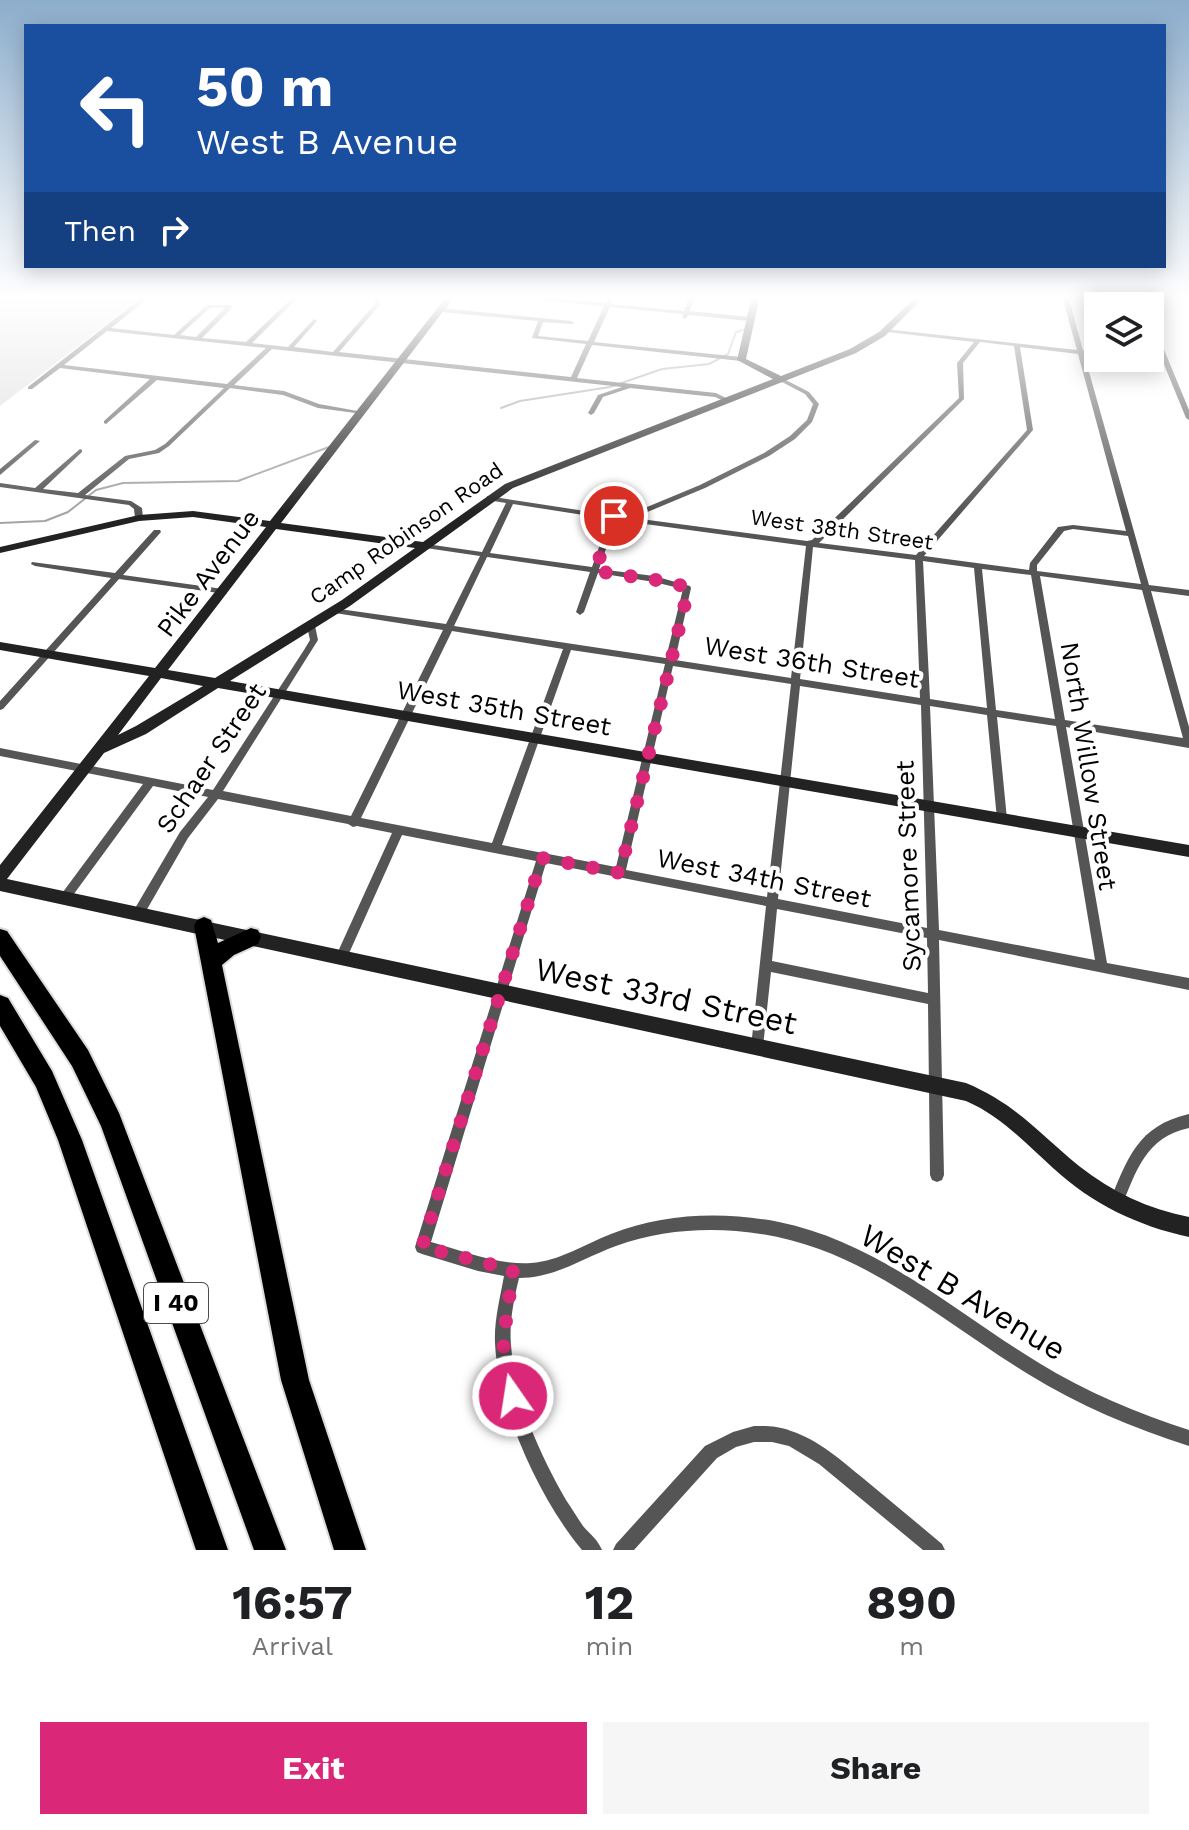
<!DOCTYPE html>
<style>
:root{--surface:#fff;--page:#f6f6f6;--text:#202124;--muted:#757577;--accent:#db2777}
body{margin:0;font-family:"Work Sans",sans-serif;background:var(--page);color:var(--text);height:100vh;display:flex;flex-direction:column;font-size:30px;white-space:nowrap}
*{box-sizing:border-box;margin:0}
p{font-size:26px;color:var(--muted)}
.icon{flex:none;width:44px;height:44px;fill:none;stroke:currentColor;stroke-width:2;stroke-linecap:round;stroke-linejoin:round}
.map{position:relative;height:1550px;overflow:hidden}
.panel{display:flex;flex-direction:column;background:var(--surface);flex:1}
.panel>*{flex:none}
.top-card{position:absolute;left:24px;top:24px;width:1142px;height:244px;border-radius:0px;box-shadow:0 4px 20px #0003;background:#1a4fa0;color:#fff;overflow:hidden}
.fabs{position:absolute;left:1084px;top:292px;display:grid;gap:16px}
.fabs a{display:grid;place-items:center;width:80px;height:80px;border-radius:0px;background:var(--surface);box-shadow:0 4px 20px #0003;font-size:40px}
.pin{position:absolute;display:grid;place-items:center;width:68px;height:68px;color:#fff;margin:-34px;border:4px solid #fff;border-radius:50%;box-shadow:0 2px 8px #0007}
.me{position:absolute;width:88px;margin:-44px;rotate:347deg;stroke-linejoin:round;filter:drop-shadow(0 0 6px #0008)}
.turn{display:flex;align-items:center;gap:28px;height:168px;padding:0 40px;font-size:36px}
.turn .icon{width:104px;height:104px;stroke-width:2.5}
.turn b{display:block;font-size:56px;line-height:68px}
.then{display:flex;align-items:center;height:76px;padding:0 40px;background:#0003;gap:16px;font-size:30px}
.eta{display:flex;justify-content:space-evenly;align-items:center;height:136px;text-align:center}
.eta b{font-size:48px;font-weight:700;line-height:56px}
.action{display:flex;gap:16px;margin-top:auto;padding:16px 40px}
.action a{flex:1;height:92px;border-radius:0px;background:var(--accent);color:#fff;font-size:32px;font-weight:700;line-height:92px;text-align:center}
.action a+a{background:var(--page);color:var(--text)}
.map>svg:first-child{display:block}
</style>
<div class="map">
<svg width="1189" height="1550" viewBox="0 0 1189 1550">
<rect width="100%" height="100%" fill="#fff"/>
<path fill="#dcdcdc" d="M0,296H143L0,406Z"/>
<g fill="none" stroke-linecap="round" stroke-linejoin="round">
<path stroke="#a3a3a3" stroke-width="2" d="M501,408L520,401L610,387L662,369L709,364L728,354L736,332L743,330
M0,523L45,521L68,512L96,490L123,483L238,481L329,447"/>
<g stroke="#dbdbdb" stroke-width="4">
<path id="highway" d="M204,917L211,920L218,943L251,928L258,930L261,937L258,944L234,955L222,965L309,1380L366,1550H334L281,1380L194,926L197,920Z
M0,929L7,931L88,1050L119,1113L286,1550H254L101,1126L72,1066L0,956Z
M0,995L8,998L52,1071L82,1140L228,1550H196L58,1140L36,1087L0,1026Z"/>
</g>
<path fill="#555" fill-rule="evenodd" d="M144,296H151L111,328L174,335L207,305H230L233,307L202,338L246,342L294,296H300L252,343L288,347L314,319L317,321L316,322L294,347L333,352L374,305L377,296H383L379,306L339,352L571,377L586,344L532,338L538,321L441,312L438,310L441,308L571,321L574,323L573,324L543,322L538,336L588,341L604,306L518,298L515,296H535L606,303L609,296H615L611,304L684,311L689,296H695L690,311L749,317L752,319L749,321L689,315L685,319L682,317L683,314L610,307L594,342L741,357L744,359L741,361L592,345L577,378L716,393L730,400L731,401L728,403L715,397L630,388L603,397L594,413L591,415L588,413L598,395L622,387L272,349L234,385L284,391L319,404L363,412V414L318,408L283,395L230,388L169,446L159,453L129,459L85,495L131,501L142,508L143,518L139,520L135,518L134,509L129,505L0,487V483L35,488L80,449L82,450V452L43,489L78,493L125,456L155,450L165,444L224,388L157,380L106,424L104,423V421L150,379L60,368L32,389H28V387ZM210,308H225L196,337L180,335ZM107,331L266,348L227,384L64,365Z
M1062,296H1068L1083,350L1098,352V356L1084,354L1149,585L1189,590V596L1151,591L1189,727V748L1066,727L1107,963L1189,978V990L939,940L944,1175L942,1180L937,1182L932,1180L930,1175L928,1004L771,972L763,1047L761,1051L757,1053L753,1051L751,1047L766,906L546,863L431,1242C463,1251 497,1265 531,1263C560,1261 585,1244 611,1234C664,1213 723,1211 779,1222C878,1242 955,1312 1039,1363C1086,1392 1137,1413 1189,1430V1446C1133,1428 1078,1405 1028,1374C932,1315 855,1240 736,1231C695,1228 655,1232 616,1246C583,1258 555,1278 519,1278C514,1299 509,1322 511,1345C515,1399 539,1453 566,1500C572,1509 577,1517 583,1526C590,1534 598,1540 602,1550H582C540,1500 498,1409 495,1343C494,1321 500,1298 504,1276L478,1271L422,1254L417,1252L415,1247L536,861L402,835L346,960L342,961L338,960L336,956L392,833L357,826L353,827L348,824L218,799L188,838L142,918L138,919L134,918L132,914L134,910L180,832L208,797L153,786L68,902L64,904L60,902L58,899L60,896L143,784L0,756V748L213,790L304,650L310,640L307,626L311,623L315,626L318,640L223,791L351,816L443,630L335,613L332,612V608L446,624L480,556L426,548L422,546L426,544L482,552L506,503L487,500V496L611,515L614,514L623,517L700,485L764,453L790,436L807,420L813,404L805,394L780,381L779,380L782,378L809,392L819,404L812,422L795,439L769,456L705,488L633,518L807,541L812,540L959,398L957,363L974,342L887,332L884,330L885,329L1077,350ZM980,342L1014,346L1027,430L916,555L819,543L964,399L963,363ZM1020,347L1078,354L1126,531L1073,525L1058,527L1030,563L1029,570L924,556L1033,430ZM513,504L609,519L592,567L490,553ZM616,520L806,546L791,678L675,660L691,588L690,586L654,576L599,569ZM1073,529L1128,536L1141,584L1037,571V565L1064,531ZM813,547L915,560L920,698L800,679ZM487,557L590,572L576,612L580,615L584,612L598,573L654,582L683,589L666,658L454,626ZM923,561L974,568L987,708L930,699ZM982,569L1031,575L1055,719L996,710ZM1040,576L1142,590L1183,738L1065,720ZM452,631L563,649L492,843L361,818ZM571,650L665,664L616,867L502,845ZM673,666L791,684L767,897L626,870ZM800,686L921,705L927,928L778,899ZM930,706L987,715L997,819L998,822H1006L1007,819L997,717L1056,726L1095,960L939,930ZM777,909L927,938L928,993L772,961Z
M1145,296H1151L1146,306H1140Z
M1150,321L1153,323L1189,410V420L1186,418L1163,362L1144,360L1141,358H1161L1150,330Z
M35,440L40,441L0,475V469Z
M154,530H160L161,532L123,575L223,589L227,592L226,594L119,579L3,709L0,710V701L111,578L35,566L31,564L32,562L115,573Z
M1189,1114V1128C1146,1137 1136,1171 1121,1208L1116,1210L1111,1208L1109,1203C1128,1158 1137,1126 1189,1114Z
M754,1426C767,1426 778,1426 791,1431C819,1440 842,1461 864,1479C890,1501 916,1522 942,1544L945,1550H923L819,1464L789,1446L772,1442H754L736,1447L717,1458L634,1550H613L616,1544L705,1446L733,1432Z"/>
<path fill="#222" fill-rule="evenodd" d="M447,296H455L281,523L423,542L505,484L773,379L737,360L752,296H760L746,359L781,376L850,349L879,332L917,296H925L885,336L856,353L513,488L350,606L230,681L1189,845V857L218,688L146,734L104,753L7,879L966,1083C1016,1104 1039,1133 1079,1166C1112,1192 1148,1209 1189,1217V1237C1138,1226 1092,1204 1053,1168C1025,1143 1001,1116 966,1101L0,891V865L149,676L0,650V642L155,668L266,527L193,517L139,521L0,553V547L139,515L193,511L270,521ZM276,529L415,548L342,600L215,678L168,670ZM161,678L203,686L136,726L118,735Z"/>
<use href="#highway" fill="#000" fill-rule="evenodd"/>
</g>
<linearGradient id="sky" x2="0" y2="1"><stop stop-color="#8cadcc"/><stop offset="0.58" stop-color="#fff"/><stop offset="1" stop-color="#fff" stop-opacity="0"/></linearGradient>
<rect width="1189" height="513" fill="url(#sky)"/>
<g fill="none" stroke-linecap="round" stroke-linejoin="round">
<path stroke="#db2777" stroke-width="14" stroke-dasharray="0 25.2" d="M513,1396L503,1343L513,1270L422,1247L542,858L620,873L688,591L677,583L595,571L614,516"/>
</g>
<g text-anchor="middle" stroke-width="8" stroke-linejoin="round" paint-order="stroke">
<g font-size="22" fill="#000" stroke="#fff">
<text transform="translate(842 529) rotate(8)" y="8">West 38th Street</text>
<text transform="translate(406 533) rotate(-35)" y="8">Camp Robinson Road</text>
</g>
<rect fill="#fff" stroke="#4c4c4c" stroke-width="2" x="144" y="1283" width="64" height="40" rx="6"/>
<g font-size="24" font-weight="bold" fill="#000">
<text x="176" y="1311">I 40</text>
</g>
<g font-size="26" fill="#000" stroke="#fff">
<text transform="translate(208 573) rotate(-53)" y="9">Pike Avenue</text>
<text transform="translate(812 662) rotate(9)" y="9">West 36th Street</text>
<text transform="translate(504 708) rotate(10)" y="9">West 35th Street</text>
<text transform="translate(211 758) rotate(-56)" y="9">Schaer Street</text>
<text transform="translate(1089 766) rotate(81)" y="9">North Willow Street</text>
<text transform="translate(908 866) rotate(-92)" y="9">Sycamore Street</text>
<text transform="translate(764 878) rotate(11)" y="9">West 34th Street</text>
</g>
<g font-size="32" fill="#000" stroke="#fff">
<text transform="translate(666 996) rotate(12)" y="11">West 33rd Street</text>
<text transform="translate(963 1292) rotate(31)" y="11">West B Avenue</text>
</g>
</g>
</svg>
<div class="fabs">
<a><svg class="icon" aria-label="layers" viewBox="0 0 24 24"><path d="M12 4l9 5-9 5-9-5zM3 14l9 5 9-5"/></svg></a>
</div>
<div class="pin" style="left:614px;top:516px;background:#d93025"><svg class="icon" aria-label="arrive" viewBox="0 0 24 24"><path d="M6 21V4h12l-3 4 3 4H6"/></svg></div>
<svg class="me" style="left:513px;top:1396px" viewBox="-20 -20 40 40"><circle r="17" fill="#db2777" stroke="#fff" stroke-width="3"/><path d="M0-11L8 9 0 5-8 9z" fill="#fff"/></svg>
<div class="top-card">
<div class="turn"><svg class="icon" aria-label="left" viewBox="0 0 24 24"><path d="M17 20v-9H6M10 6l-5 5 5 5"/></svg><div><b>50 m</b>West B Avenue</div></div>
<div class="then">Then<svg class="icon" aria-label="right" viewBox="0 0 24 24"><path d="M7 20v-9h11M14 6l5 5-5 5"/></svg></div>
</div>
</div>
<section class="panel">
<div class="eta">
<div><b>16:57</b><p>Arrival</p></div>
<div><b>12</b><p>min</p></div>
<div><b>890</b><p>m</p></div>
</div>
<div class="action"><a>Exit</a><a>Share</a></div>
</section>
